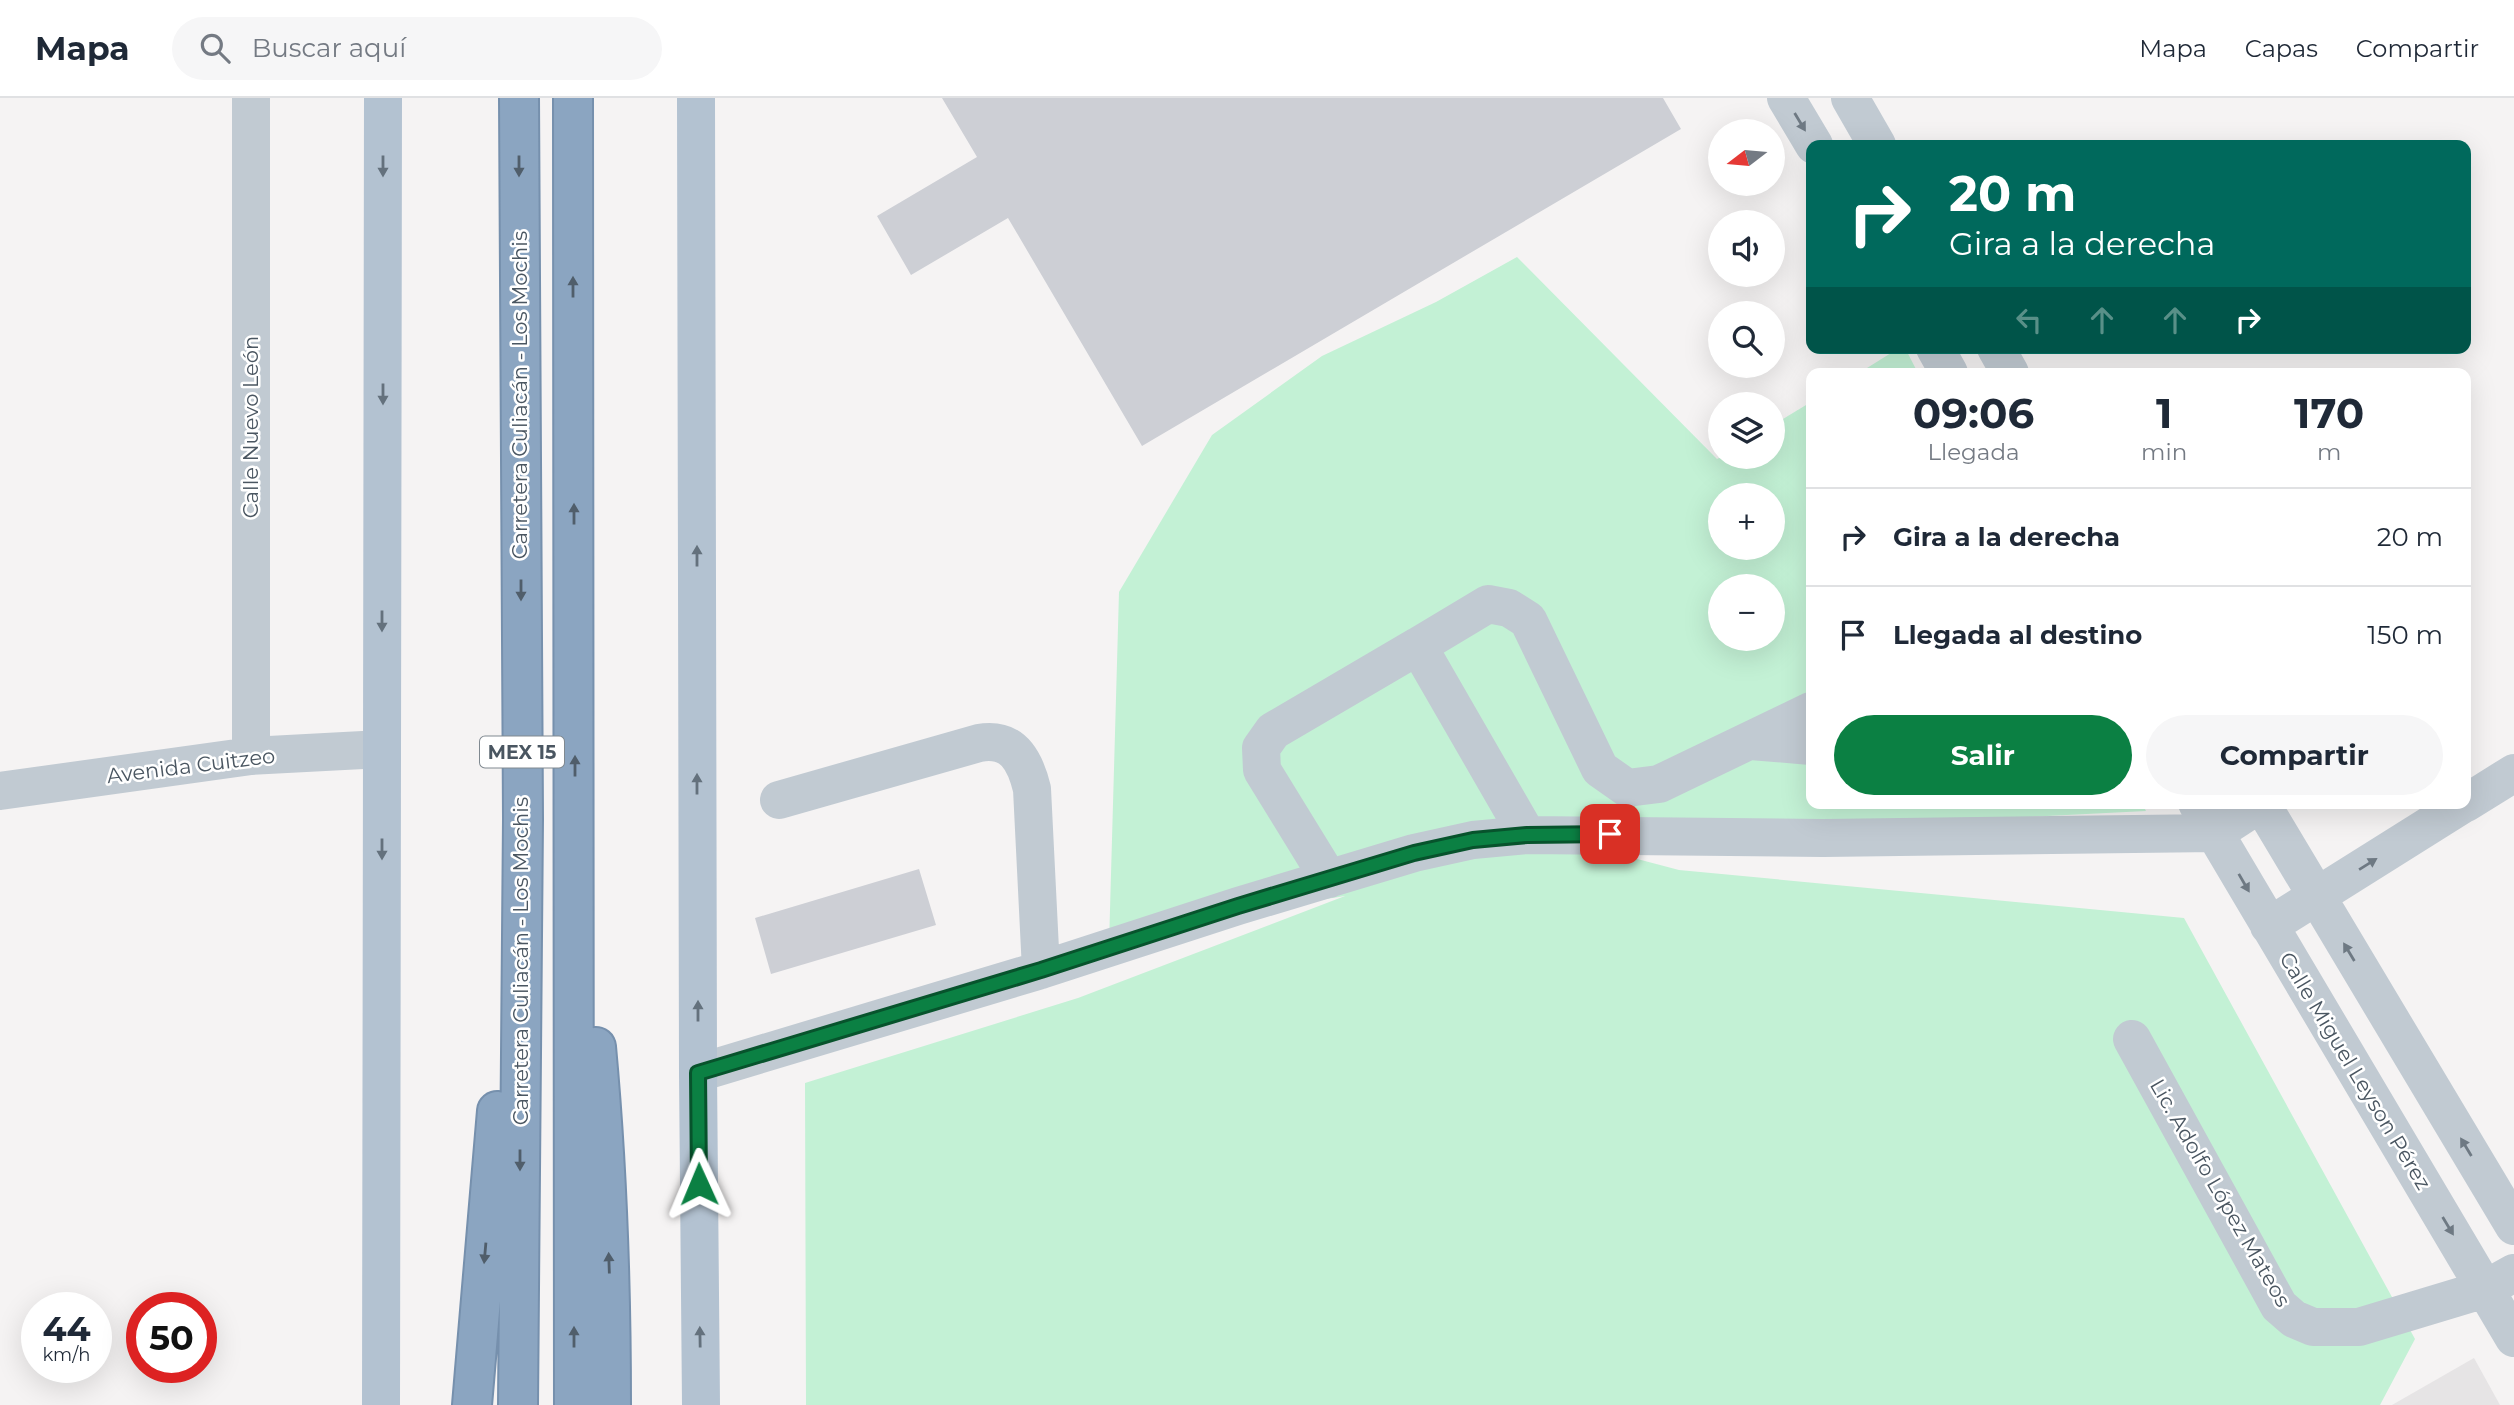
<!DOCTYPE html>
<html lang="es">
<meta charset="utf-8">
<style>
:root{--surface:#fff;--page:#f6f6f7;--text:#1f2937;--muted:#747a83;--line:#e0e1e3;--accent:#0b8043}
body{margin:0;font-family:Montserrat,sans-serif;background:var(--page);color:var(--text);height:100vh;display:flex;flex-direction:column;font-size:26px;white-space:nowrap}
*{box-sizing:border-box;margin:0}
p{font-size:23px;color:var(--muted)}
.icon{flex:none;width:38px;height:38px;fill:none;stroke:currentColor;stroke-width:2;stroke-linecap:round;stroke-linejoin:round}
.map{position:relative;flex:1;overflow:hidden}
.drawer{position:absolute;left:1806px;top:270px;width:665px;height:441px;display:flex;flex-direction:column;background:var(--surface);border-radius:14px;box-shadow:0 7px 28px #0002}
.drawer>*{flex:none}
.guide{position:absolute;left:1806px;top:42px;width:665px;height:214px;border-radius:14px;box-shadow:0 7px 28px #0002;background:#00695c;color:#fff;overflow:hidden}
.needle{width:46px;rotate:254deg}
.tools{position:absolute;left:1708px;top:21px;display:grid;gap:14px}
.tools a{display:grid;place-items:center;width:77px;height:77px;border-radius:50%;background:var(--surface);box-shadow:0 7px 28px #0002;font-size:35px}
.speed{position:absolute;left:21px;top:1194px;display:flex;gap:14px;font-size:35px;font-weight:700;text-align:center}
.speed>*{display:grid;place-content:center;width:91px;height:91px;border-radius:50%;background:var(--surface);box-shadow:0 7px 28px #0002;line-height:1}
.speed small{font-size:18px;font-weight:400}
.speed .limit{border:10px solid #d22;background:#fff;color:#111}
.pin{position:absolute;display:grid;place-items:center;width:60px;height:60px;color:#fff;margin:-30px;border-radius:14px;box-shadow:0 4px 10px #0006}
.me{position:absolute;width:77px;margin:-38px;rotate:359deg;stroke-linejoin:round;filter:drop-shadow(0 0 5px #0008)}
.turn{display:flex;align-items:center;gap:24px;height:147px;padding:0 28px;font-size:32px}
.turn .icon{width:91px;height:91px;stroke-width:2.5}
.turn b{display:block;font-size:49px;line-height:60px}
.lanes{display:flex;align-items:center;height:66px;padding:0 28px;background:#0003;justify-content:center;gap:35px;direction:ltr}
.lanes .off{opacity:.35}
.eta{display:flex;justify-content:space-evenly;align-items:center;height:119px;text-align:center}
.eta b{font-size:42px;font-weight:700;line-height:49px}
.cta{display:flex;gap:14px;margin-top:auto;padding:14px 28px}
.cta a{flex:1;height:80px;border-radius:42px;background:var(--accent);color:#fff;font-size:28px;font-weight:700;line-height:80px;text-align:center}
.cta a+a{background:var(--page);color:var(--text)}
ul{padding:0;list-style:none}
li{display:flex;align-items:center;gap:21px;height:98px;padding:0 28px;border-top:2px solid var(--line)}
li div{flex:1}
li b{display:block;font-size:26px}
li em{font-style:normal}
header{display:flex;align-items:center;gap:42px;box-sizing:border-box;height:98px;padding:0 35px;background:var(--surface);border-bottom:2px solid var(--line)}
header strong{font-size:33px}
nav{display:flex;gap:38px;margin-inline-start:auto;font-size:24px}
.search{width:490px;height:63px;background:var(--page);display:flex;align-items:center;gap:18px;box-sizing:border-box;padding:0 24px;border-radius:38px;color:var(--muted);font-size:26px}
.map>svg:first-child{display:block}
</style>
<header>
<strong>Mapa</strong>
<div class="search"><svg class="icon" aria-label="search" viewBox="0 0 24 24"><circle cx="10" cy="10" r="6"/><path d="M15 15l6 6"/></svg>Buscar aquí</div>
<nav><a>Mapa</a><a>Capas</a><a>Compartir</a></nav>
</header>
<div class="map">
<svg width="2514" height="1307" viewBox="0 0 2514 1307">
<rect width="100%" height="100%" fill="#f5f3f3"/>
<path fill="#e6e4e5" d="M2474,1260L2500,1307H2392Z"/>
<path fill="#c3f1d5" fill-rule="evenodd" d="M1517,159L1717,361L1721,359H1773V327L1811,304V705H2142L2146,713L1710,735L1607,753L1679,772L2184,820L2415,1241L2380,1307H806L805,985L1078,900L1345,798L1188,823L1109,847L1119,494L1212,337L1322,258L1436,204ZM1720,397H1773V450H1720ZM1720,488H1773V541H1720Z
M1899,250H1905L1918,275H1859Z"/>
<path fill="#cdcfd5" d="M942,0H1663L1681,31L1142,348L1008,120L911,177L877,118L977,59Z
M919,771L936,827L771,876L755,820Z"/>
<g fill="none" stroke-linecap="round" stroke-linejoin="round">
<g stroke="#7690ad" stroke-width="42">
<path id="highway" d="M573,0L574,1307
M596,949C607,1068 611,1188 611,1307
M472,1307L497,1013
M518,1307L523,721L519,0"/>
</g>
<path stroke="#c1cad2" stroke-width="38" d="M1786,0L1814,47
M1850,0L1877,47
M1935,250L1949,275
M1996,250L2010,275
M1751,643L1811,648
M251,658V0
M0,693L251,658L382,651
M779,702L979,645C1013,639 1025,662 1032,691L1041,872
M2197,705L2514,1240
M2261,705L2514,1128
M2466,705L2514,675
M1527,737L1418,548L1488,506L1509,510L1528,522L1600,671L1627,690L1659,686L1811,613
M1329,781L1262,672L1261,650L1273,633L1418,548
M2269,828L2465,705
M2132,941L2279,1208L2294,1221L2313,1229H2359L2485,1191L2514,1175
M698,975L1041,872L1238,808L1414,755L1473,742L1527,737L1823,740L2215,735L2261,705"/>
<path stroke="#b3c2d1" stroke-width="38" d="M696,0L698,975L701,1307
M381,1307L383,0"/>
<use href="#highway" stroke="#8ba5c1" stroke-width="38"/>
</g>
<defs><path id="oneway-solid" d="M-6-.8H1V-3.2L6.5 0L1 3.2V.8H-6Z" transform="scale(1.75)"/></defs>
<g fill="#6e7983">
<use href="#oneway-solid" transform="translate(1800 24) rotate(59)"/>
<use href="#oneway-solid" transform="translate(2368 766) rotate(-32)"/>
<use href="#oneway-solid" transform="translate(2244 785) rotate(60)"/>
<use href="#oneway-solid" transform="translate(2349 854) rotate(-121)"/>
<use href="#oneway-solid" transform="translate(2466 1049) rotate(-121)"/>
<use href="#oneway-solid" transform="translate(2448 1128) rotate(59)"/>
</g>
<g fill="#64717d">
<use href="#oneway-solid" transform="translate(383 68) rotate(90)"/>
<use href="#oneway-solid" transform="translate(383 296) rotate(90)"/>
<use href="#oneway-solid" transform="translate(697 458) rotate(-90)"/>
<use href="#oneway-solid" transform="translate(382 523) rotate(90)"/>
<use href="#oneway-solid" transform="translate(697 686) rotate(-90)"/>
<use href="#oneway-solid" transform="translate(382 751) rotate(90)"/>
<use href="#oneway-solid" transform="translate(698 913) rotate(-90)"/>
<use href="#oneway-solid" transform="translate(700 1239) rotate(-91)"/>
</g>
<g fill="#505e6b">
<use href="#oneway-solid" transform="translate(519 68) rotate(90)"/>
<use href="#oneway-solid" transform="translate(573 189) rotate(-90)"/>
<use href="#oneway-solid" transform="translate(574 416) rotate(-90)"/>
<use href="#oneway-solid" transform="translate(521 492) rotate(90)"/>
<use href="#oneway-solid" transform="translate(575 668) rotate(-90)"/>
<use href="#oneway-solid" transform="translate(520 1062) rotate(90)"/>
<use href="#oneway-solid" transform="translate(485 1155) rotate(95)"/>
<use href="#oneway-solid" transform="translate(609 1165) rotate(-92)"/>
<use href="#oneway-solid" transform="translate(574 1239) rotate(-90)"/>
</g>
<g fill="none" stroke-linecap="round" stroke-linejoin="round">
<g stroke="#07532c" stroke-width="18">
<path id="route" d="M699,1086L698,975L1041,872L1238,808L1414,755L1473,742L1527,737L1610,736"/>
</g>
<use href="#route" stroke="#0b8043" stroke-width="12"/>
</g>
<g text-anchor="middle" stroke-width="5" stroke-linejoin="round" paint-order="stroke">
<rect fill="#fff" stroke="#808990" stroke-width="2" x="480" y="638.5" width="84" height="31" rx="5"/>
<g font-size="19" font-weight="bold" fill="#4a5661">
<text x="522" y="661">MEX 15</text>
</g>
<g font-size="21" fill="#4a5661" stroke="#fff">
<text transform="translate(520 297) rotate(-90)" y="7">Carretera Culiacán - Los Mochis</text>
<text transform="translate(251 329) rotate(-90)" y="7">Calle Nuevo León</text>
<text transform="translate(191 668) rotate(-7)" y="7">Avenida Cuitzeo</text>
<text transform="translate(521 863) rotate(-90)" y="7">Carretera Culiacán - Los Mochis</text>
<text transform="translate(2355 973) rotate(59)" y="7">Calle Miguel Leyson Pérez</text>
<text transform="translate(2220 1095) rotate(60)" y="7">Lic. Adolfo López Mateos</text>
</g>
</g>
</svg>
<div class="tools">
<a><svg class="needle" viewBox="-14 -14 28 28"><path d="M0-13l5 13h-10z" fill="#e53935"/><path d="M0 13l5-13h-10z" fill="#747a83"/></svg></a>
<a><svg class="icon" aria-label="sound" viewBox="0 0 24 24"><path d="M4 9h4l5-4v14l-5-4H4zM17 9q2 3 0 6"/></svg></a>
<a><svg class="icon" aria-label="search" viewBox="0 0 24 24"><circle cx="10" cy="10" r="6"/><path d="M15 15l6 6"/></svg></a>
<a><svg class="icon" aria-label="layers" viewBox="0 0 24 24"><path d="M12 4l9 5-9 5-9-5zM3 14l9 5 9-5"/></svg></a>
<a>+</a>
<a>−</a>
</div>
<div class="speed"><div>44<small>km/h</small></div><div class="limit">50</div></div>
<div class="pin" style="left:1610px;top:736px;background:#d93025"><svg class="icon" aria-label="arrive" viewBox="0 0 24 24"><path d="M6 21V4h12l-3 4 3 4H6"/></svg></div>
<svg class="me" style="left:699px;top:1086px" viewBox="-20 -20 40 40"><path d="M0-17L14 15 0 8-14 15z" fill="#0b8043" stroke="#fff" stroke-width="4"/></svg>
<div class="guide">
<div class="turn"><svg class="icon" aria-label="right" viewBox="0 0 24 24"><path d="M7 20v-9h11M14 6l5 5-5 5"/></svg><div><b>20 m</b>Gira a la derecha</div></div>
<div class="lanes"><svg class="icon off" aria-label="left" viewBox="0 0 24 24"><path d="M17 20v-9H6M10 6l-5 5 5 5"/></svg><svg class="icon off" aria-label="ahead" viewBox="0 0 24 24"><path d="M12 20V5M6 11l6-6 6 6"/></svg><svg class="icon off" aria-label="ahead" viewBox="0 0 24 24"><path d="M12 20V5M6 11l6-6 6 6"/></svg><svg class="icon" aria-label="right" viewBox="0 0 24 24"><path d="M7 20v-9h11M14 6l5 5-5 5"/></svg></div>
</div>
<section class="drawer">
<div class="eta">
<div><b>09:06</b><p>Llegada</p></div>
<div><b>1</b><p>min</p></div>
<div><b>170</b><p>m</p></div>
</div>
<ul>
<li><svg class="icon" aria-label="right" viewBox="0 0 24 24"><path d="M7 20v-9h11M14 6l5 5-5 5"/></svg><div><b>Gira a la derecha</b></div><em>20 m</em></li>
<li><svg class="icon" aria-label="arrive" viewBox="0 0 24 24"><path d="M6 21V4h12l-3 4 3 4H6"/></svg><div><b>Llegada al destino</b></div><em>150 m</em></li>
</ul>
<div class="cta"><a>Salir</a><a>Compartir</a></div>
</section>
</div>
